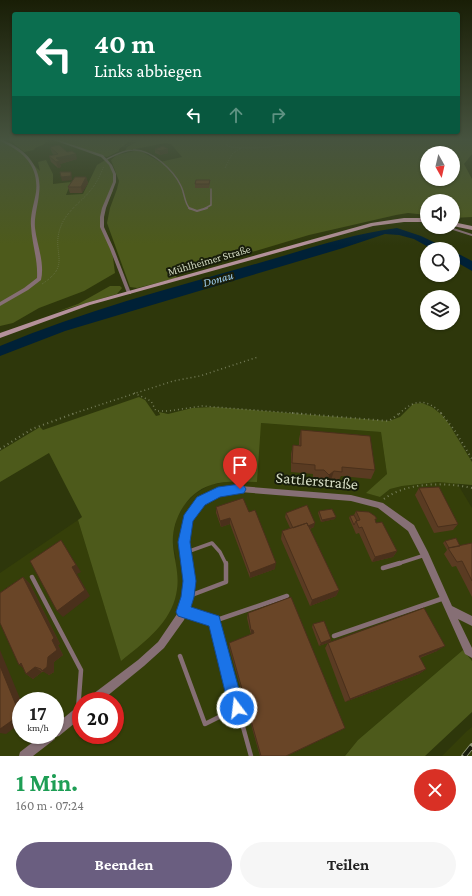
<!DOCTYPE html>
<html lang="de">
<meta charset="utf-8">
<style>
:root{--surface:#fff;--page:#f6f6f6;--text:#222;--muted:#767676;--accent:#6a5e80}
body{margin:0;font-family:"Crimson Pro",serif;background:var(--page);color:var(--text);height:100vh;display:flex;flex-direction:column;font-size:15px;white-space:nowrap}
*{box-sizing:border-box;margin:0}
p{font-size:13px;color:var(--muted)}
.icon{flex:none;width:22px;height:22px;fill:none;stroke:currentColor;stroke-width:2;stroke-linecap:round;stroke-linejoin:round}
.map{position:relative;height:756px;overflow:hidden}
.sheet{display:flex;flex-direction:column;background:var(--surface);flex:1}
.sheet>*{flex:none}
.top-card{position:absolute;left:12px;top:12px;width:448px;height:122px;border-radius:4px;box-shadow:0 1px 3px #0004;background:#0b6e4f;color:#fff;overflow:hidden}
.needle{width:26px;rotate:172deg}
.buttons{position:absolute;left:420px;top:146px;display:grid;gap:8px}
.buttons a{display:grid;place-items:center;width:40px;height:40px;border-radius:50%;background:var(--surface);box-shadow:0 1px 3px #0004;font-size:20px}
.speed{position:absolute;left:12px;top:692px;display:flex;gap:8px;font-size:20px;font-weight:700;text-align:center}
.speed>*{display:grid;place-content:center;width:52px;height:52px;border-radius:50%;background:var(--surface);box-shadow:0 1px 3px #0004;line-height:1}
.speed small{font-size:10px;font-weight:400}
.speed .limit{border:6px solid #d22;background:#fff;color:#111}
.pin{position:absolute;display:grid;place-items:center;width:34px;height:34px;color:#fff;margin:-41px -17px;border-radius:50% 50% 50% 0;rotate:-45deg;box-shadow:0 0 4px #0007}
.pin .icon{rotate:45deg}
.me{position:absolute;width:44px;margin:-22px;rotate:345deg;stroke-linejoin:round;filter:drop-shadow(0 0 3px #0008)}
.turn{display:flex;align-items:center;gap:14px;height:84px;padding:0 16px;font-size:18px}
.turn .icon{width:52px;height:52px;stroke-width:2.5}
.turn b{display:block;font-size:28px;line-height:34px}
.lanes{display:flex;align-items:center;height:38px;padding:0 16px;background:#0003;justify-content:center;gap:20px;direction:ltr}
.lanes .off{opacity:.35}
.round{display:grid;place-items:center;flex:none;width:42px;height:42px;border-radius:21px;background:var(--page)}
.headline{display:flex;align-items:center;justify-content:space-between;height:68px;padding:0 16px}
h1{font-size:24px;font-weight:700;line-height:30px;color:#1e9e55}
.primary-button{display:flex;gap:8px;margin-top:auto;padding:8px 16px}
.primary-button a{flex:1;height:46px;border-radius:24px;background:var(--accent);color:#fff;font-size:16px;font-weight:700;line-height:46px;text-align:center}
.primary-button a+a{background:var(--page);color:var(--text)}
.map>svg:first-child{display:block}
</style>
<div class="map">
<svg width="472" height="756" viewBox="0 0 472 756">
<rect width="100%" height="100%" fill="#2e370b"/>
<path fill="#353f09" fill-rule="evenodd" d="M260,423L381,432L387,474L367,493L380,497L390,489L402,486L438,482L457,483L472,508V661L463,650L358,740L345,756H0V573L78,520L121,660L176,558L173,545V533L177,518L184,505L195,494L210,485L231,481L257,482ZM21,701H55V735H21ZM81,701H115V735H81Z
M472,727V756H442L467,731Z"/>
<path fill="#4d5a1b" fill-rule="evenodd" d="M12,139H41L48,141L43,145L35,148L34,150L24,152L12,142Z
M53,139H136L130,141L119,149V151L107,157Z
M142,139H472V154L464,164L472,179V217L453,218V201H427V215L408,213L396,215L309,235L205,266C194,264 181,264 174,272L177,278L137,288L130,287L107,223L110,208L117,189L119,181L111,160L117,155L139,150L160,162L182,157L171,144L165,143L125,151L127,147ZM427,153H453V179H427Z
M0,140L14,146L40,171L38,162L46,160L53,174V184L71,182L66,195L83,194L97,165L107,159L109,161L115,175L113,191L105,207L102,226L112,250L115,273L84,291L39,308L13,323L0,326Z
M110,286H120L122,288L117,294L56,312L78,304Z
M139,397L145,400L156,416L160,415L159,412L168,414L192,408L214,407L389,421L400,417L413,404L422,403L432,407L442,415L449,424L472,462V485L438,482L402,486L390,489L380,497L366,493L387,474L381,432L261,423L257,482C241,482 226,480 211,485C187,492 171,520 173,545C175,566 181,577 175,599C167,626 142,644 121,661L78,520L82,517L49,453L0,482V451L40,427L43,430Z
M463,650L472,661V712L425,756H345L358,740Z"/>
<path fill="#002137" d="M397,228L421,236L448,249H432L414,239L399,235L385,234L343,248L65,331L0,356V346C84,311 171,288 259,263C305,250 350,234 397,228Z
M453,251L472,261V271L453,260Z"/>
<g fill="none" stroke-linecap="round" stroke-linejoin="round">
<path stroke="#757d59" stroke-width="1" stroke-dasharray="0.5 1.5" stroke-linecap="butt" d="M125,139L122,145L125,147
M232,139L226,144L227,146C252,151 283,146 307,139
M126,146L139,139
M225,168L232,154L241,148
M457,215L458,220
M42,284C73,264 50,253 61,226C66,212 81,202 90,191C97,183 100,175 104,166"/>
<path stroke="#757d59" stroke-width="1.5" stroke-dasharray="1 3" stroke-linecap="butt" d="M134,393L151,401L156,411H168L202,406L305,414
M72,414L173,381L200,376L258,357
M399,414C414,399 427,398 442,414"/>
<path stroke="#757d59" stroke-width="2" stroke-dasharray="1 3.5" stroke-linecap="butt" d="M292,413L389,421L400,413
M441,413L455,431L472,459
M0,449L32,429L75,413
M384,499C407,482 445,482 472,488"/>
<path stroke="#866f75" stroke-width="1.5" d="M107,159C115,155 124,150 133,150C152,149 174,171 181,186C185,194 184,203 190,209
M204,209L211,205V189"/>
<path stroke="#866f75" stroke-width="2" d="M189,208L197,211L207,208
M447,227L472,235"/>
<path stroke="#866f75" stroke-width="3.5" d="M187,552L212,543L220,552L226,564
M397,564L425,555"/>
<path stroke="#866f75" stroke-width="4.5" d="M383,568L400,563
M32,577L81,670L78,710
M189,596L226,582V563
M184,612L214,621L251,756
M214,621L287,596
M334,636L444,598
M180,656L205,724L237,708"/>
<path fill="#866f75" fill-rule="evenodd" d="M0,139C25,148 43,166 39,194C38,205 34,217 35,228C37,245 45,263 41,280L28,290L0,306V302L24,288L37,278C38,259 32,245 31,226C30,215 34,204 36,192C39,166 23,151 0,141Z
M51,139H55L103,155L112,165L116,174V182L106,208L104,217V227L114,249L131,293V294H127V293L110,249L100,227V217L102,208L113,182V174L109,165L101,157Z
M240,486L351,495L383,503L414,525L428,552L452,606L472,616V626L458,619L472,648V658L465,654L422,558L408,531L378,508L351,501L240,492L219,495L204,503L192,520L188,542L194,581L192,597L184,620L164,648L144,666L101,701H88L89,697L138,660L158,642L177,614L184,597L186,581L180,542L185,516L198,499L218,489Z
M81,706V718L59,736L55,737V739L33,756H19L20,752L42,735H55V725L77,707Z"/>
<path fill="#b4919a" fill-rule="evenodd" d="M404,218H427V222H404L373,226L90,305L0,338V333L86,303L371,223Z
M453,222L472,226V230L453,226Z"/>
<g stroke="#949b7c" stroke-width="5.5">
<path id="rail" d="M464,756L472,746"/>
</g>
<use href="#rail" stroke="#181d0b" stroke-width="4" stroke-dasharray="12" stroke-linecap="butt"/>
</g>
<path fill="#5a3b22" d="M50,147L77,159L60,164L61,167L58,168L51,162L49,156L54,155L52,153Z
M155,149L168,153L160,155L155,153Z
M86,177L88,183L82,193H70L68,187Z
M210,180V184L209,188H195V184Z
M301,430L375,470L371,479L341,476L339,480H331L327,484L321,479L313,478V474L291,472V454L293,445H299V439Z
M419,488L458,524L453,530L434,533L415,495Z
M216,507L249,512L275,569L250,578L230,524L221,527L216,513Z
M319,511L335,519L321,522L318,513Z
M356,511L376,522L397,551L393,557L372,562L359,533L356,534L349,518L350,516L354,515Z
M286,513L314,527L310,529L339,590L336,596L310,606L281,539L282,531L290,528L285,517Z
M445,541L460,546L472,543V597L456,566L452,567L444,554L447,550L443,543Z
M23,577L30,584L60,644L58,645L63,655L54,662V672L49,675L45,672H42L33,679L26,674L23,668L0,592H1Z
M248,613L345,728L287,756H260L229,647V643L251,635L247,618Z
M313,624L331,639L330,642L319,646L312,627Z
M328,643L437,651L420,658L426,669L419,674L345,702L325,648Z"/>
<path fill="#4a301b" d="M168,149V153L160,155L159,151Z
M76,154L77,159L60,164L61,167L58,168L56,162V158Z
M71,172L72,180L62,181L61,177Z
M86,177L88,183L82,193L81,187Z
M334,471L331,480L327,484L329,475Z
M336,517L335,519L321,522L322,520Z
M230,518V524L221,527L220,521Z
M315,523L314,527L293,535L294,531Z
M61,540L81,572L77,574L90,596L63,617L57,611L72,567Z
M397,551L393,557L372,562L375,557Z
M276,563L275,569L250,578V573Z
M23,577L30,584L60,644L58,645L63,655L54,662V672L49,675L42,671L48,657L52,640Z
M339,590L336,596L310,606L312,600Z
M251,630H253V634L251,635Z
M331,639L330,642L319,646L321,643Z
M445,646L437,651L413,660L419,656Z
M0,650L21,701V723L6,734L0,733Z
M21,663L26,670L19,665Z
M35,667L42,672L33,679L26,674Z
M426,669L419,674L345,702L350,699Z"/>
<path fill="#694527" stroke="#4a301b" d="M59,145L67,152L72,151L76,154L56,158L60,161L56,162L49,156L58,154L50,147Z
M163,146L168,149L159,151L155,149Z
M60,172H71V176L61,177Z
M75,177H86L81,187H68Z
M196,180H210L209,184H195Z
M301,430L370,436L375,470L342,467V472L334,471L329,475L324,470H315V465L292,463L293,445L301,446Z
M439,487L458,524L438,527L419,488Z
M243,498L249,512L255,510L276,563L250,573L230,518L220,521L216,507Z
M307,505L315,523L308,526L307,523L293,528L286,513Z
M332,509L336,517L322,520L319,511Z
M356,511L369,512L375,516L377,519H375L376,523L382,522L397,551L375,557L362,527L359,528L356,521L360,520Z
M354,515L357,521H356L354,525L350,516Z
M307,523L339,590L312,600L282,531Z
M456,538L460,546L449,548L445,541Z
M61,540L76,565L72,567L85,590L57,611L30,561Z
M472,543V581L462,561L457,562L448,548Z
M23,577L54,638L52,640L57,650L48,657L47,667L42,671L41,669L35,667L26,674L21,663L19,665L0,623V593Z
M291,597L345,728L286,756H261L229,643L254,633L253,630H251L248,613Z
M424,608L445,646L419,656L426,669L350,699L328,643Z
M324,621L331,639L321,643L313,624Z
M0,666L20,715L0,729Z"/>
<linearGradient id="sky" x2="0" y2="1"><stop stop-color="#191e06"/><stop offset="0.57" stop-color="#46533f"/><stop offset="1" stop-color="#46533f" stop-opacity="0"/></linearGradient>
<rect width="472" height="245" fill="url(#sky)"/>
<path fill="#1a73e8" stroke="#114b97" d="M240,484L244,486L246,489L244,493L220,497L205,505L193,521L190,542L196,581L194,597L191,607L219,616L244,708L242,713L237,715L231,713L229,708L209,626L178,616L176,612L181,597L183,581L178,542L184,515L197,497L218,487Z"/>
<g text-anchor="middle" stroke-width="4" stroke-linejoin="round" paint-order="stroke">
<g font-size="11" fill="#d6ddc5" stroke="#181d0b">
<text transform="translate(209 260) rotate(-16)" y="4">Mühlheimer Straße</text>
</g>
<g font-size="12" font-style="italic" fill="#a1d1f3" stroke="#181d0b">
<text transform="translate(218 279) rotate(-16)" y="4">Donau</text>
</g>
<g font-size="16" fill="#d6ddc5" stroke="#181d0b">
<text transform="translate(317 480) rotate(5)" y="6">Sattlerstraße</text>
</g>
</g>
</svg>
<div class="buttons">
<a><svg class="needle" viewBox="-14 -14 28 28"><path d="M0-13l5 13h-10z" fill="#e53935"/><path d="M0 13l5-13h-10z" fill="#767676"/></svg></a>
<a><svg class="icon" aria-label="sound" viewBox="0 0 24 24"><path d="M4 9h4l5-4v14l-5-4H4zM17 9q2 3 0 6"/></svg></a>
<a><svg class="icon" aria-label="search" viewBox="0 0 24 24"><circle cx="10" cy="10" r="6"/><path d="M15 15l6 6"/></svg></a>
<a><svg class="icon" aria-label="layers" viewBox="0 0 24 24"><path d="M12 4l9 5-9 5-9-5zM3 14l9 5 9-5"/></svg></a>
</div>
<div class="speed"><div>17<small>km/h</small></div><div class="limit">20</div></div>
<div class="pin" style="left:240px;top:489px;background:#d93025"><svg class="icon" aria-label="arrive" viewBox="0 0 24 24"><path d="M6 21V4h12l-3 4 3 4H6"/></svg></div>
<svg class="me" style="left:237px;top:708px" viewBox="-20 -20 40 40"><circle r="17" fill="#1a73e8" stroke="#fff" stroke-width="3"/><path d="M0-11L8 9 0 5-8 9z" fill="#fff"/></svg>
<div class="top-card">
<div class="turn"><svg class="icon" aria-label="left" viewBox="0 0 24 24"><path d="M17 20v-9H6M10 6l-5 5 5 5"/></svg><div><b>40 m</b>Links abbiegen</div></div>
<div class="lanes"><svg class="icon" aria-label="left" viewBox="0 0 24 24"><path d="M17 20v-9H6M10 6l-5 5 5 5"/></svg><svg class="icon off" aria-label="ahead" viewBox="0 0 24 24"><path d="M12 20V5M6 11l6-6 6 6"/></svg><svg class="icon off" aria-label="right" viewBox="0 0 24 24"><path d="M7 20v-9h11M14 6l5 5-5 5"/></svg></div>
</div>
</div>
<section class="sheet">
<div class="headline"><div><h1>1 Min.</h1><p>160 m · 07:24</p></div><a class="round" style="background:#d93025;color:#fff"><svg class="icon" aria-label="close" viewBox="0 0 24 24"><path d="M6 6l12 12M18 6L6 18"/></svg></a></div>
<div class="primary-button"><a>Beenden</a><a>Teilen</a></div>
</section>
